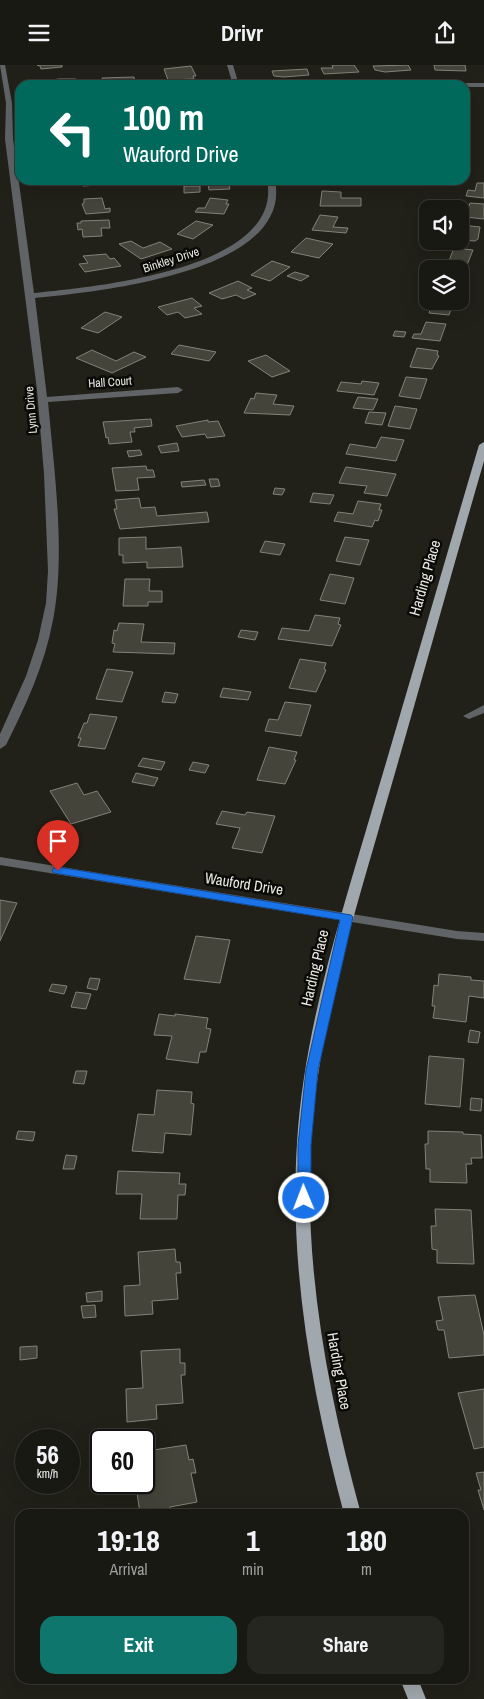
<!DOCTYPE html>
<style>
:root{--surface:#191913;--page:#262621;--text:#f1f3f6;--muted:#9fa0a0;--line:#373833;--accent:#0f766e}
body{margin:0;font-family:"Archivo Narrow",sans-serif;background:var(--page);color:var(--text);height:100vh;display:flex;flex-direction:column;font-size:19px;white-space:nowrap}
*{box-sizing:border-box;margin:0}
p{font-size:16px;color:var(--muted)}
.icon{flex:none;width:28px;height:28px;fill:none;stroke:currentColor;stroke-width:2;stroke-linecap:round;stroke-linejoin:round}
.map{position:relative;flex:1;overflow:hidden}
.panel{position:absolute;left:15px;top:1444px;width:454px;height:175px;display:flex;flex-direction:column;background:var(--surface);border-radius:15px;box-shadow:0 5px 20px #0002,0 0 0 1px var(--line)}
.panel>*{flex:none}
.banner{position:absolute;left:15px;top:15px;width:455px;height:105px;border-radius:15px;box-shadow:0 5px 20px #0002,0 0 0 1px var(--line);background:#00695c;color:#fff;overflow:hidden}
.buttons{position:absolute;left:419px;top:135px;display:grid;gap:10px}
.buttons a{display:grid;place-items:center;width:50px;height:50px;border-radius:10px;background:var(--surface);box-shadow:0 5px 20px #0002,0 0 0 1px var(--line);font-size:25px}
.speed{position:absolute;left:15px;top:1364px;display:flex;gap:10px;font-size:25px;font-weight:700;text-align:center}
.speed>*{display:grid;place-content:center;width:65px;height:65px;border-radius:50%;background:var(--surface);box-shadow:0 5px 20px #0002,0 0 0 1px var(--line);line-height:1}
.speed small{font-size:12px;font-weight:400}
.speed .limit{border:2px solid #111;border-radius:8px;background:#fff;color:#111}
.pin{position:absolute;display:grid;place-items:center;width:42px;height:42px;color:#fff;margin:-51px -21px;border-radius:50% 50% 50% 0;rotate:-45deg;box-shadow:0 0 5px #0007}
.pin .icon{rotate:45deg}
.me{position:absolute;width:55px;margin:-28px;rotate:359deg;stroke-linejoin:round;filter:drop-shadow(0 0 4px #0008)}
.turn{display:flex;align-items:center;gap:18px;height:105px;padding:0 25px;font-size:22px}
.turn .icon{width:65px;height:65px;stroke-width:2.5}
.turn b{display:block;font-size:35px;line-height:42px}
.eta{display:flex;justify-content:space-evenly;align-items:center;height:85px;text-align:center}
.eta b{font-size:30px;font-weight:800;line-height:35px}
.cta{display:flex;gap:10px;margin-top:auto;padding:10px 25px}
.cta a{flex:1;height:58px;border-radius:15px;background:var(--accent);color:#fff;font-size:20px;font-weight:800;line-height:58px;text-align:center}
.cta a+a{background:var(--page);color:var(--text)}
header{display:flex;justify-content:space-between;align-items:center;height:65px;padding:0 25px;background:var(--surface);font-size:22px;font-weight:800}
.map>svg:first-child{display:block}
</style>
<header><svg class="icon" aria-label="menu" viewBox="0 0 24 24"><path d="M4 6h16M4 12h16M4 18h16"/></svg>Drivr<svg class="icon" aria-label="share" viewBox="0 0 24 24"><path d="M12 15V3M7 8l5-5 5 5M5 13v7h14v-7"/></svg></header>
<div class="map">
<svg width="484" height="1634" viewBox="0 0 484 1634">
<rect width="100%" height="100%" fill="#212119"/>
<path fill="#45443b" stroke="#838279" d="M37,0H62V2L41,4L40,1Z
M332,0H354L359,7L324,9L321,3H333Z
M408,0L411,5L385,7L375,5L373,1Z
M434,0H465L466,6L435,5Z
M191,1L196,11H193L194,14L168,15L164,4Z
M307,4L309,10L284,12L274,11L272,6Z
M134,12L135,18L104,19L102,13Z
M59,14H76L77,20H45L44,16Z
M195,115H228L230,124L209,125L208,119H196Z
M99,116V120L83,121V117Z
M477,118H484V133L466,131L468,125L475,126Z
M184,121H200V127L184,128Z
M322,126L341,127V133H361V141H320Z
M102,133L105,144L110,143V147L86,149L82,139L84,138V134Z
M210,133L228,135L226,139H229L224,149L195,147L198,143H205Z
M470,138L484,139V154L465,152Z
M320,150L338,152L333,162L348,163L346,168L312,165Z
M109,155L110,163H101L102,171L83,172L82,164L78,165L77,158H81V156Z
M196,156L213,160L193,174L177,169Z
M461,160L480,162L478,174L475,176L460,175Z
M306,173L333,179L319,193L291,187Z
M131,176L143,183L160,177L172,184L141,194L119,179Z
M454,183L473,185L467,200L448,198Z
M106,189L110,194L114,193L121,201L85,207L79,199L88,198L83,191Z
M272,196L290,202L270,216L251,210Z
M295,207L309,211L301,216L287,211Z
M238,216L252,223L247,225L256,229L244,234L236,230L222,234L209,228Z
M192,233L202,241L194,243L202,249L185,253L178,247L167,250L158,242Z
M433,236H454L449,250L429,248Z
M105,247L122,252L98,268L81,263Z
M426,257L446,259L440,276L412,273L414,269H421Z
M395,266L406,267L404,272L393,271Z
M179,280L216,287L209,296L171,289Z
M417,283L438,286L437,290L439,291L432,304L410,302Z
M92,285L116,296L134,287L146,292L112,308L76,293Z
M266,290L290,306L272,312L248,296Z
M406,312L427,314L420,334L399,331Z
M362,316L379,318L374,330L337,326L341,317L361,319Z
M256,328L277,330L273,339L294,341L290,350L244,348L251,333L254,334Z
M358,332L378,334L373,345L353,343Z
M395,341L417,344L410,364L388,361Z
M369,347L386,348L382,360L365,358Z
M151,354L152,361L134,363L135,367H130L132,377L109,379L108,372L106,373L103,357Z
M208,355V357L218,356L225,371L207,373L205,369L182,372L176,361Z
M381,372L404,375L396,396L346,389L350,379L376,383Z
M177,378L179,386L161,388L158,381Z
M140,385L142,390L129,392L127,386Z
M146,401L147,405H153L155,412L137,413L139,425L116,426L112,403Z
M346,402L396,409L387,431L364,428L367,421L339,418Z
M209,414H218L220,421L211,422Z
M204,415L206,420L182,422L181,417Z
M275,423L285,424L282,430L273,429Z
M313,428L334,430L330,439L310,437Z
M139,433L141,443L155,442L157,451L207,447L209,457L120,464L114,444H117L115,435Z
M358,436L381,439L379,445H382L378,456L375,455L372,462L334,456L338,447L353,449Z
M146,472V484L181,482L183,502L147,503V497L123,498V490H119V473Z
M345,472L369,475L360,500L336,496Z
M265,476L285,479L280,490L260,487Z
M330,509L354,513L345,539L320,535Z
M125,514H150L149,526H162V537H148V541H123Z
M315,550L340,553L338,559L341,560L332,581L278,574L282,563L309,566Z
M119,558L144,559L141,577L175,578L174,589L113,587L115,579L112,578L114,565L117,566Z
M241,565L258,567L255,575L238,572Z
M300,594L326,598L324,604L326,605L316,627L289,623Z
M107,604L133,607L122,637L96,634Z
M223,623L251,627L248,635L220,632Z
M165,627L178,629L175,638L162,637Z
M285,637L311,640L301,671L265,666L269,654L278,655Z
M90,649L117,652L105,684L78,681L81,673H78L84,658H87Z
M269,682L297,687L294,695H296L285,719L257,715Z
M143,693L165,697L161,705L138,701Z
M193,697L209,700L205,708L189,705Z
M136,708L158,713L154,721L132,717Z
M77,718L84,730L97,726L111,747L71,759L50,726Z
M222,746L245,750L247,747L275,751L262,788L232,783L240,763L216,759Z
M0,835L17,838L0,876Z
M196,871L230,875L220,918L184,914Z
M439,909L471,912V915L484,916V933L469,931L466,957L433,953L435,941H432L434,920L438,921Z
M90,913L100,914L97,925L87,923Z
M52,919L67,921L64,929L49,926Z
M76,927L91,929L86,944L71,942Z
M159,949L175,951V949L208,953L206,963L211,964L206,987H200L198,998L166,994L172,971L154,970Z
M470,965L480,967L478,978L468,977Z
M429,991L464,994L460,1042L425,1039Z
M76,1006H87L84,1019L73,1018Z
M157,1025L192,1027L191,1038L194,1039L191,1070L165,1068L163,1088L132,1086L138,1049L154,1050Z
M471,1033L482,1034L481,1046L470,1045Z
M18,1066L35,1067L33,1076L16,1074Z
M428,1066L463,1067V1069L481,1070L482,1093H471L472,1099H466L467,1118L430,1117V1104H426L425,1079H428Z
M66,1090L77,1091L74,1104H63Z
M118,1106L180,1108L179,1119H186L185,1130H178L177,1154H140L142,1129H116Z
M435,1144L471,1145L474,1199L437,1198V1185L432,1184L431,1161H436Z
M175,1184L176,1197H180L181,1208H176L178,1234L152,1236L153,1249L125,1251L124,1221L140,1220L138,1187Z
M102,1226V1236L87,1237L86,1228Z
M475,1230L484,1270V1290L449,1293L444,1265H438L436,1256L443,1255L438,1232Z
M95,1240L96,1252L83,1253L81,1241Z
M37,1281V1293L20,1295V1282Z
M180,1284V1298H185V1310H181L183,1338L156,1340L157,1354L127,1357L126,1324L143,1323L141,1286Z
M484,1324V1382L474,1384L458,1328Z
M186,1380L189,1395L193,1394L196,1408H191L197,1437L170,1442L171,1449H137L140,1448L137,1428L154,1425L147,1386Z
M484,1407V1445L478,1425H481L476,1408Z"/>
<g fill="none" stroke-linecap="round" stroke-linejoin="round">
<path fill="#606466" fill-rule="evenodd" d="M484,640V648L469,654L463,651Z"/>
<path fill="#606466" fill-rule="evenodd" d="M0,0H5L12,38L13,74L34,228C92,222 285,205 267,115H275C294,208 95,227 35,233L47,332L178,322L183,325L178,328L48,337C54,404 66,489 53,555C45,599 26,640 6,680L0,684V669L26,611L38,575L46,538L48,506L44,409L37,325L5,74L6,38Z
M227,0H233L239,20H233Z
M403,18H484V22H465V20H400Z
M0,792L457,866L484,868V876L457,874L0,800Z"/>
<path fill="#a0a8ad" fill-rule="evenodd" d="M484,377V396C450,513 418,629 384,746C353,855 317,965 311,1079C304,1205 328,1328 361,1449H344C312,1328 289,1204 297,1078C304,964 340,854 372,745C408,624 443,502 479,380Z
M400,1614H418L426,1634H408Z"/>
</g>
<path fill="#1a73e8" stroke="#114b97" d="M58,802L351,850L353,852L318,1005L311,1080V1133L309,1137L304,1139L300,1137L298,1133V1080L306,1005L340,855L54,808L52,806L54,803Z"/>
<g text-anchor="middle" stroke-width="5" stroke-linejoin="round" paint-order="stroke">
<g font-size="12" fill="#e9e8e3" stroke="#0a0a07">
<text transform="translate(171 195) rotate(-18)" y="4">Binkley Drive</text>
<text transform="translate(110 317) rotate(-4)" y="4">Hall Court</text>
<text transform="translate(31 345) rotate(-95)" y="4">Lynn Drive</text>
</g>
<g font-size="15" fill="#e9e8e3" stroke="#0a0a07">
<text transform="translate(425 513) rotate(-74)" y="5">Harding Place</text>
<text transform="translate(244 819) rotate(9)" y="5">Wauford Drive</text>
<text transform="translate(315 903) rotate(-77)" y="5">Harding Place</text>
<text transform="translate(339 1306) rotate(80)" y="5">Harding Place</text>
</g>
</g>
</svg>
<div class="buttons">
<a><svg class="icon" aria-label="sound" viewBox="0 0 24 24"><path d="M4 9h4l5-4v14l-5-4H4zM17 9q2 3 0 6"/></svg></a>
<a><svg class="icon" aria-label="layers" viewBox="0 0 24 24"><path d="M12 4l9 5-9 5-9-5zM3 14l9 5 9-5"/></svg></a>
</div>
<div class="speed"><div>56<small>km/h</small></div><div class="limit">60</div></div>
<div class="pin" style="left:58px;top:806px;background:#d93025"><svg class="icon" aria-label="arrive" viewBox="0 0 24 24"><path d="M6 21V4h12l-3 4 3 4H6"/></svg></div>
<svg class="me" style="left:304px;top:1133px" viewBox="-20 -20 40 40"><circle r="17" fill="#1a73e8" stroke="#fff" stroke-width="3"/><path d="M0-11L8 9 0 5-8 9z" fill="#fff"/></svg>
<div class="banner">
<div class="turn"><svg class="icon" aria-label="left" viewBox="0 0 24 24"><path d="M17 20v-9H6M10 6l-5 5 5 5"/></svg><div><b>100 m</b>Wauford Drive</div></div>
</div>
<section class="panel">
<div class="eta">
<div><b>19:18</b><p>Arrival</p></div>
<div><b>1</b><p>min</p></div>
<div><b>180</b><p>m</p></div>
</div>
<div class="cta"><a>Exit</a><a>Share</a></div>
</section>
</div>
